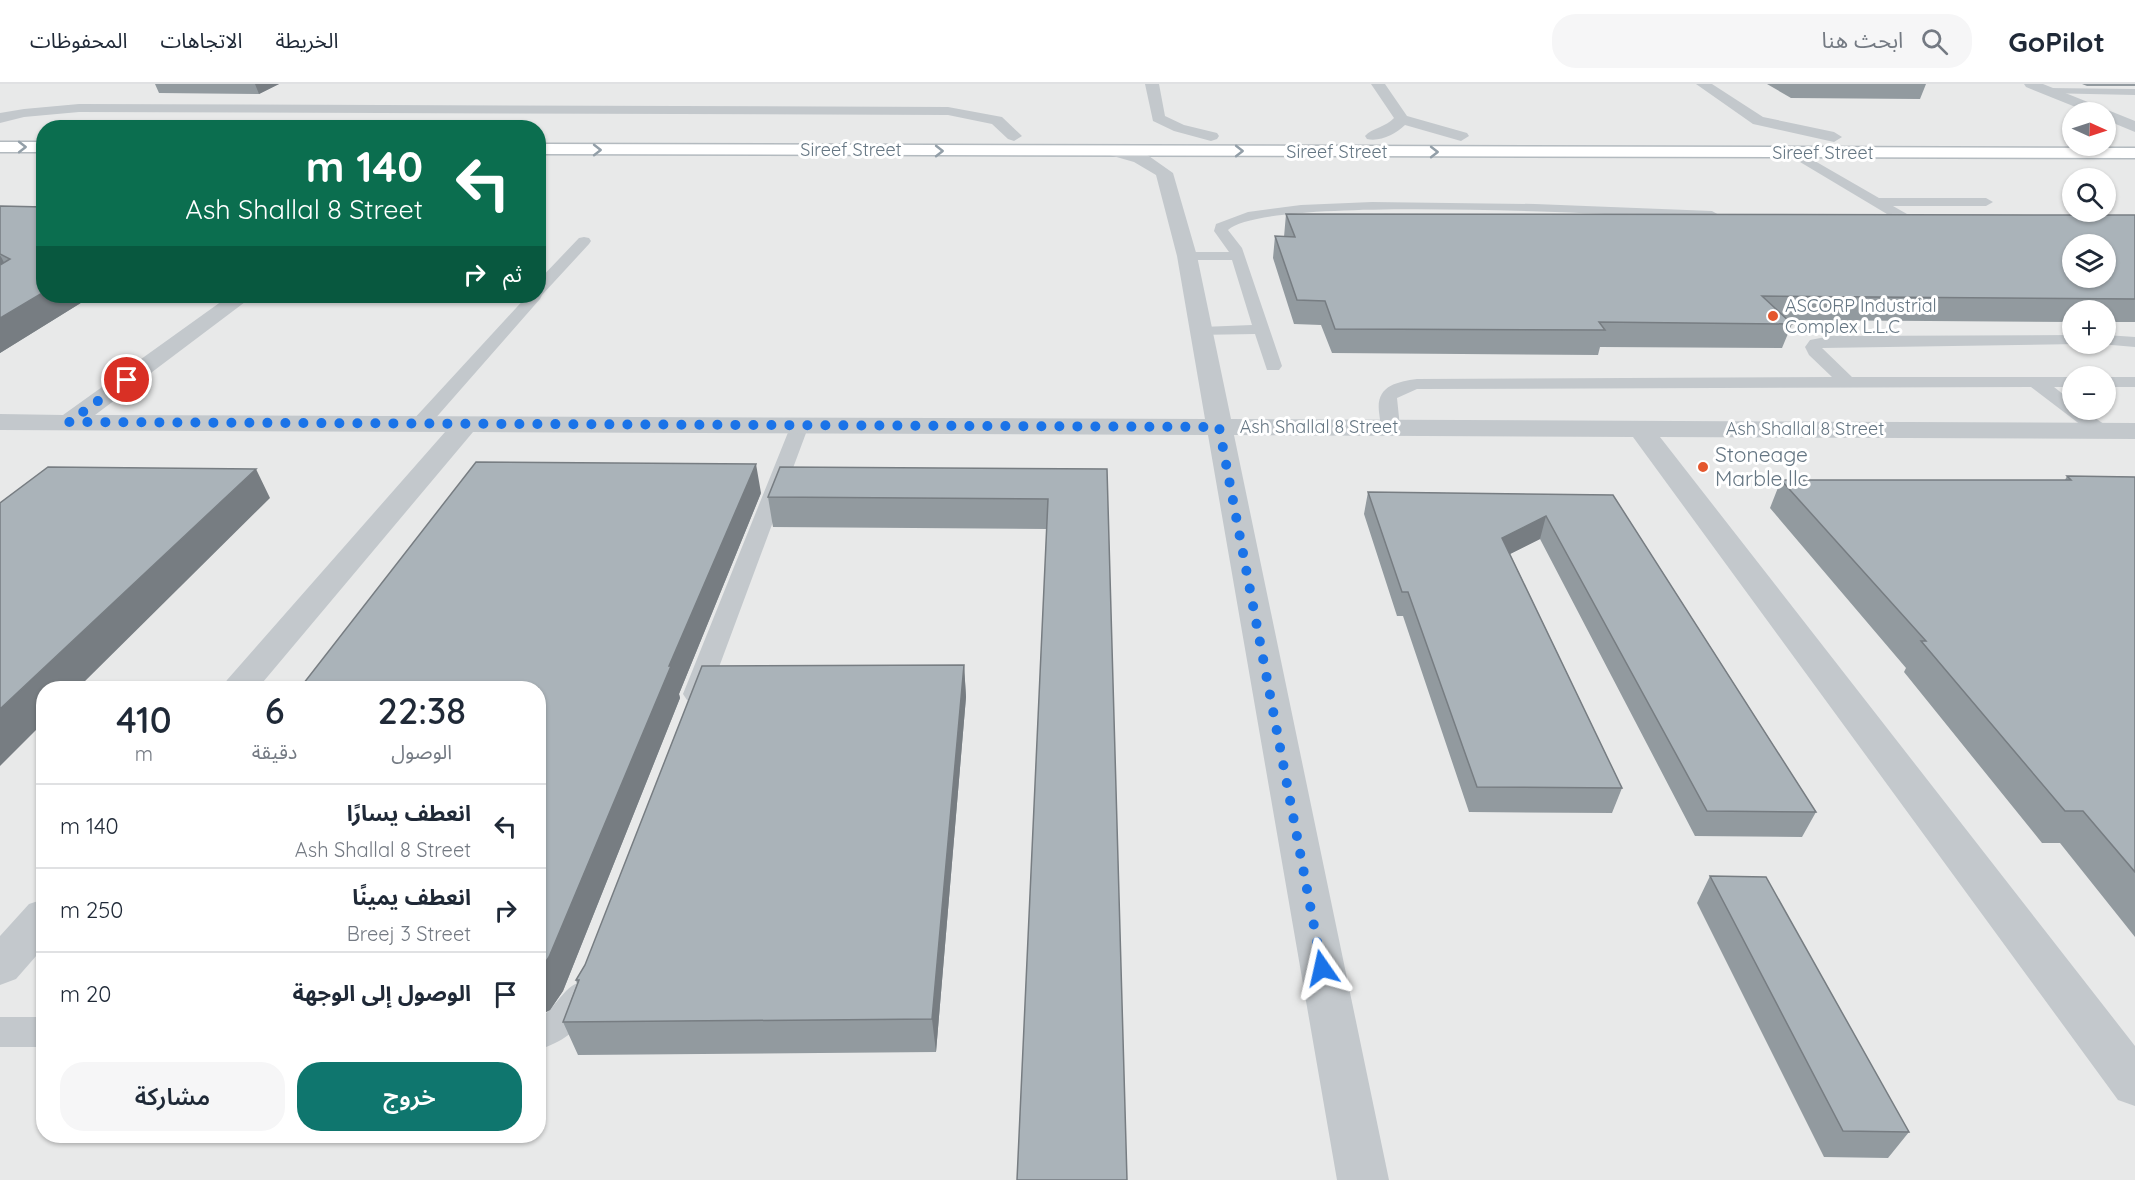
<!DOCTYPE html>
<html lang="ar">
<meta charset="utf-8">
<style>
:root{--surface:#fff;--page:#f6f6f7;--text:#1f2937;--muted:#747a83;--line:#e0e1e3;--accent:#0f766e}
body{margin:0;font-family:Quicksand,"Noto Sans Arabic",sans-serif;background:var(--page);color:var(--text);direction:rtl;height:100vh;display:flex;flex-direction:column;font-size:22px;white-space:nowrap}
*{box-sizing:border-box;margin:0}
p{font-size:20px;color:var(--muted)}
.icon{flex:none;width:33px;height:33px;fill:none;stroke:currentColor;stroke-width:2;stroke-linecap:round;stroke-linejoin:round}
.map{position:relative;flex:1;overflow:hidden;direction:ltr}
.side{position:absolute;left:36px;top:597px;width:510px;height:462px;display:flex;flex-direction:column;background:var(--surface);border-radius:24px;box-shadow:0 2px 4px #0004;direction:rtl}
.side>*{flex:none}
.hud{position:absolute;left:36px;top:36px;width:510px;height:183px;border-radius:24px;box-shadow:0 2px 4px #0004;direction:rtl;background:#0b6e4f;color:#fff;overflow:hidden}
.needle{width:39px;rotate:93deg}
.fabs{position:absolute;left:2062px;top:18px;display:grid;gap:12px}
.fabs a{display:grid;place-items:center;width:54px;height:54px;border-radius:50%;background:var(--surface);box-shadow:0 2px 4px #0004;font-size:30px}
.pin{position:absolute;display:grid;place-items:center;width:51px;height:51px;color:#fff;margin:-26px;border:3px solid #fff;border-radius:50%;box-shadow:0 2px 6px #0007}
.me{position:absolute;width:66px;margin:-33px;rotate:349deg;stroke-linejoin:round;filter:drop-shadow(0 0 4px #0008)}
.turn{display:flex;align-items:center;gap:21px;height:126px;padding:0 24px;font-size:27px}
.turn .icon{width:78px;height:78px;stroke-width:2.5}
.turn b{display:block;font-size:42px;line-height:51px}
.then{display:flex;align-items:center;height:57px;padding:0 24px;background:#0003;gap:12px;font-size:22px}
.eta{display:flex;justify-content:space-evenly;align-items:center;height:102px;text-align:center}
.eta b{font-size:36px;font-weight:600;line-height:42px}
.button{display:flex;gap:12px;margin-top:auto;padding:12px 24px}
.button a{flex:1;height:69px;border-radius:24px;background:var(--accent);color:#fff;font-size:24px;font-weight:600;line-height:69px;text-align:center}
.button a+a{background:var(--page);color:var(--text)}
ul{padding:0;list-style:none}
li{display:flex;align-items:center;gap:18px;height:84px;padding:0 24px;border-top:2px solid var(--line)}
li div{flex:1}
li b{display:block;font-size:22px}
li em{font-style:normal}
header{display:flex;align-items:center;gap:36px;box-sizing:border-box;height:84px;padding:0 30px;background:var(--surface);border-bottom:2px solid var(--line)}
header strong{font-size:28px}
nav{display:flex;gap:33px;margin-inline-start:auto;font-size:21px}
.search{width:420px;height:54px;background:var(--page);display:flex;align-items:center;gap:15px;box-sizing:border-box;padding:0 21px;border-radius:24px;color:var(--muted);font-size:22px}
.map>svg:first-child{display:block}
</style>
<header>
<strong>GoPilot</strong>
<div class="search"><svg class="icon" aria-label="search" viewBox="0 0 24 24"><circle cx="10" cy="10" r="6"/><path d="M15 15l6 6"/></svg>ابحث هنا</div>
<nav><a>الخريطة</a><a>الاتجاهات</a><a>المحفوظات</a></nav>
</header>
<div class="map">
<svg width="2135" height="1096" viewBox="0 0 2135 1096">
<rect width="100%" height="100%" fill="#fafaf8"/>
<path fill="#e8e9e9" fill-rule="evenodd" d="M0,0H2135V1096H0ZM2073,28H2106V62H2073ZM44,44H538V212H44ZM2073,94H2106V128H2073ZM2073,160H2106V194H2073ZM2073,226H2106V260H2073ZM2073,292H2106V326H2073ZM44,604H538V1052H44Z"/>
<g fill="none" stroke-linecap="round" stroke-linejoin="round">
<g stroke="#b3babf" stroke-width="3">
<path id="secondary" d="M0,58H44V68H0Z
M538,60L2135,64V74L538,70Z"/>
</g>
<path fill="#c3c8cc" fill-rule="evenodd" d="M2048,4L2135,5V11L2044,9V5Z
M1794,65L1879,114H1986L1993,118L1986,122H1893L1907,130L1934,137L1936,140L1929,144L1897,136L1790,72L1788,69Z
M1372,118L1535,120L1712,127L1719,131L1712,135C1638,132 1268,109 1228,146L1242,164L1282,282L1279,286H1267L1255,250L1196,251L1194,248L1196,245L1202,243L1252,241L1232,176H1187L1180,172L1187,168H1229L1214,147L1216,140L1248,128L1301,121Z
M584,153L589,154L591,157L589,160L542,211L540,215L426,345H412L410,341L412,337L527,212H538V197L579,154Z
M2073,251V260H2079L1822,264L1852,293H2073V303H2054L2073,318V326H2084L2108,343L2110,347L2108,351H2094L2031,303L1417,305L1397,314L1400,343L1398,347H1384C1380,341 1380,335 1379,328C1376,302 1396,298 1417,295L1832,293L1809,271L1805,263L1810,256L1831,252Z
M2106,251L2135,253V263L2100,260H2106Z
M2106,293H2135V303H2106Z
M800,335L807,337L809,341L709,610L705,616L696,618L687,616L683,610L791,341L793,337Z
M580,898L592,902L597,912C581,943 572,954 538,966V935C556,925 562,904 580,898Z
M0,933H44V963H0Z"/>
<path fill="#c3c8cc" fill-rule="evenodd" d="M1145,0H1159L1165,32L1184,41L1217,49L1219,52L1217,55L1211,57L1174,47L1153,37Z
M1371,0H1385L1407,32L1467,49L1469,52L1461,57L1405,41C1396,50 1380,58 1367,55L1365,52C1372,44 1386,43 1394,34Z
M1696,0H1712L1763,33L1834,48L1842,53L1834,58L1753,40Z
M2024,0H2043L2135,37V48L2106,36V28H2088L2026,3Z
M79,20L948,23L1002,33L1022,52L1014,57L1008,55L992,40L948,31L79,28L24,33L0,39V29L24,25Z
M1112,62L1146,70L1173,89L1197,172L1231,335L2135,339V355L1660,353L2135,962V1022L2118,1016L1633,353L1234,351L1389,1096H1337L1208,351L473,348L258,604H222L227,596L445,348L0,346V330L63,331L229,212H253L95,331L1205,335L1177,172L1156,91L1134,78L1106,70L1104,67L1106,64Z
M44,815V863L16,895L0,901V852L29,820Z"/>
<use href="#secondary" fill="#fff" fill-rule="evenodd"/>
</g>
<path fill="#929a9f" d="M155,0H279L259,10L159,9Z
M1767,0H1926L1920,15L1791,14Z
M2082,0H2135V2H2087Z
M0,122L44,212H92L0,269Z
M1286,130L2135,131V238H2106V226H2073V238L1788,236L1792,240L1782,264L1600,263L1598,271L1332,269L1321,241L1294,240L1273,174L1275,152L1284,153Z
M1107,385L1047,445L773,443L768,413Z
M2067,392L2135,393V853L2060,759H2042L1904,588L1906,584L1770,424L1781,396H2065Z
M1368,408L1613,411L1816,728L1802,753L1695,752L1540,455L1510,470L1622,704L1612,729L1469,728L1403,532H1397L1364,430Z
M761,409L679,610L680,614L563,907L550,926L542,930H538V604Z
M964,581L966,613L936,968L578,971L563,938L577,900L576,896L585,881Z
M1710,792L1909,1048L1888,1074L1824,1073L1697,819Z"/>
<path fill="#777d82" d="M255,0H279L259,10Z
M0,171L12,193L0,199Z
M44,208V212H92L0,269V234Z
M756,380L761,409L679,610L680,614L563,907L550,926L542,930L538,921V889L669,582Z
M256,385L270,414L78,604H44V638L0,682V625Z
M1546,432L1540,455L1496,477L1502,454Z
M964,581L966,613L936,968L932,935Z"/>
<path fill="#aab3b9" stroke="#777d82" stroke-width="1.5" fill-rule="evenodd" d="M0,122L44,123V208L0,234V181L10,175L0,170Z
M1286,130L2135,131V215L1762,212L1792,240L1599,238L1605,246L1335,245L1325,217L1297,216L1275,152L1295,153ZM2073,160H2106V194H2073Z
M476,378L756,380L669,582H671L549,873L538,889V604H300Z
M48,383L256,385L0,625V419Z
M780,383L1107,385L1127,1096H1017L1048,415L768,413Z
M2067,392L2135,393V788L2083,727H2065L1921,557H1926L1781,396H2071Z
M1368,408L1613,411L1816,728L1707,727L1546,432L1502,454L1622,704L1477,703L1408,508H1402Z
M964,581L932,935L563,938L579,896H576L585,881L702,582Z
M1710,792L1766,793L1909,1048L1843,1047Z"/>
<defs><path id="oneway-chevron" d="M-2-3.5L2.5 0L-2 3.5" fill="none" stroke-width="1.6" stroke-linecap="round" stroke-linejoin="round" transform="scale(1.5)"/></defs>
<g stroke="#939fa8">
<use href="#oneway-chevron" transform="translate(22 63)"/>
<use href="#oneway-chevron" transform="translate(597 66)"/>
<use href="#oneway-chevron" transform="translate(939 67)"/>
<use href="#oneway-chevron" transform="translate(1239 67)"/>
<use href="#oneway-chevron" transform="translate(1434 68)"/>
</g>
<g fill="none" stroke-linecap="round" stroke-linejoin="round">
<path stroke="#1a73e8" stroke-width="10" stroke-dasharray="0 18" d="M127,296L69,338L1219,343L1322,884"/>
</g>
<g fill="#e4572e" stroke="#fff" stroke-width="2">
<circle cx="1773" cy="232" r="6"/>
<circle cx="1703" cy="383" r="6"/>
</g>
<g text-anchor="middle" stroke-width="6" stroke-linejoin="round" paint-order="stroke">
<g font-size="18" fill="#657683" stroke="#fff">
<text x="851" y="72">Sireef Street</text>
<text x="1337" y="74">Sireef Street</text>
<text x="1823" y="75">Sireef Street</text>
<text x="1319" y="349">Ash Shallal 8 Street</text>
<text x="1805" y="351">Ash Shallal 8 Street</text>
</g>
<g font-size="18" fill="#657683" stroke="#fff" text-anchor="start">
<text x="1785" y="228">ASCORP Industrial<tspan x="1785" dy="21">Complex L.L.C</tspan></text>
</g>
<g font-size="21" fill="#657683" stroke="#fff" text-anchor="start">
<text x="1715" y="378">Stoneage<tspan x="1715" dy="24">Marble llc</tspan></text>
</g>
</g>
</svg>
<div class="fabs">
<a><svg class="needle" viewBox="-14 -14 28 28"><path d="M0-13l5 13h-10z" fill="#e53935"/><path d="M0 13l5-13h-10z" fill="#747a83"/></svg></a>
<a><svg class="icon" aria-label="search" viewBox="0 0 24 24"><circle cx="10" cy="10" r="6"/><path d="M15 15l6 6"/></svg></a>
<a><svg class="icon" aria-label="layers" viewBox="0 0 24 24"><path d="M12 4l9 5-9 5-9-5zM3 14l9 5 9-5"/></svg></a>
<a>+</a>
<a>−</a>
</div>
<div class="pin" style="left:127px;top:296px;background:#d93025"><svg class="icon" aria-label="arrive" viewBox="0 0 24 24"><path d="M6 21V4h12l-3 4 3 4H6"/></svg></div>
<svg class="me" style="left:1322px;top:884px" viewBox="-20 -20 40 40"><path d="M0-17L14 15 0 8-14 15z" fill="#1a73e8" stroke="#fff" stroke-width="4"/></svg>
<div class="hud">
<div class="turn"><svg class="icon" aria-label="left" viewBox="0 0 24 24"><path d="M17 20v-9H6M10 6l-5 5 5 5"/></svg><div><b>140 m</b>Ash Shallal 8 Street</div></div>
<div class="then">ثم<svg class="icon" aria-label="right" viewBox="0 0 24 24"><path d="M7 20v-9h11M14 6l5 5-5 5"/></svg></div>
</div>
<section class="side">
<div class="eta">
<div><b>22:38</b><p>الوصول</p></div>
<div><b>6</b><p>دقيقة</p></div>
<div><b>410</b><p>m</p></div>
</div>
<ul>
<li><svg class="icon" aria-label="left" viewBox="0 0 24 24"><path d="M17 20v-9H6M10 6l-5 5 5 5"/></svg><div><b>انعطف يسارًا</b><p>Ash Shallal 8 Street</p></div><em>140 m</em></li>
<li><svg class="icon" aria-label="right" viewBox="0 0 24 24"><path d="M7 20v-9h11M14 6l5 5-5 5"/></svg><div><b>انعطف يمينًا</b><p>Breej 3 Street</p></div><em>250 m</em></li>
<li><svg class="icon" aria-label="arrive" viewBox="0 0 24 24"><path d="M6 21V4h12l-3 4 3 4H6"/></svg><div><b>الوصول إلى الوجهة</b></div><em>20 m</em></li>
</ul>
<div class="button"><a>خروج</a><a>مشاركة</a></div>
</section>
</div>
